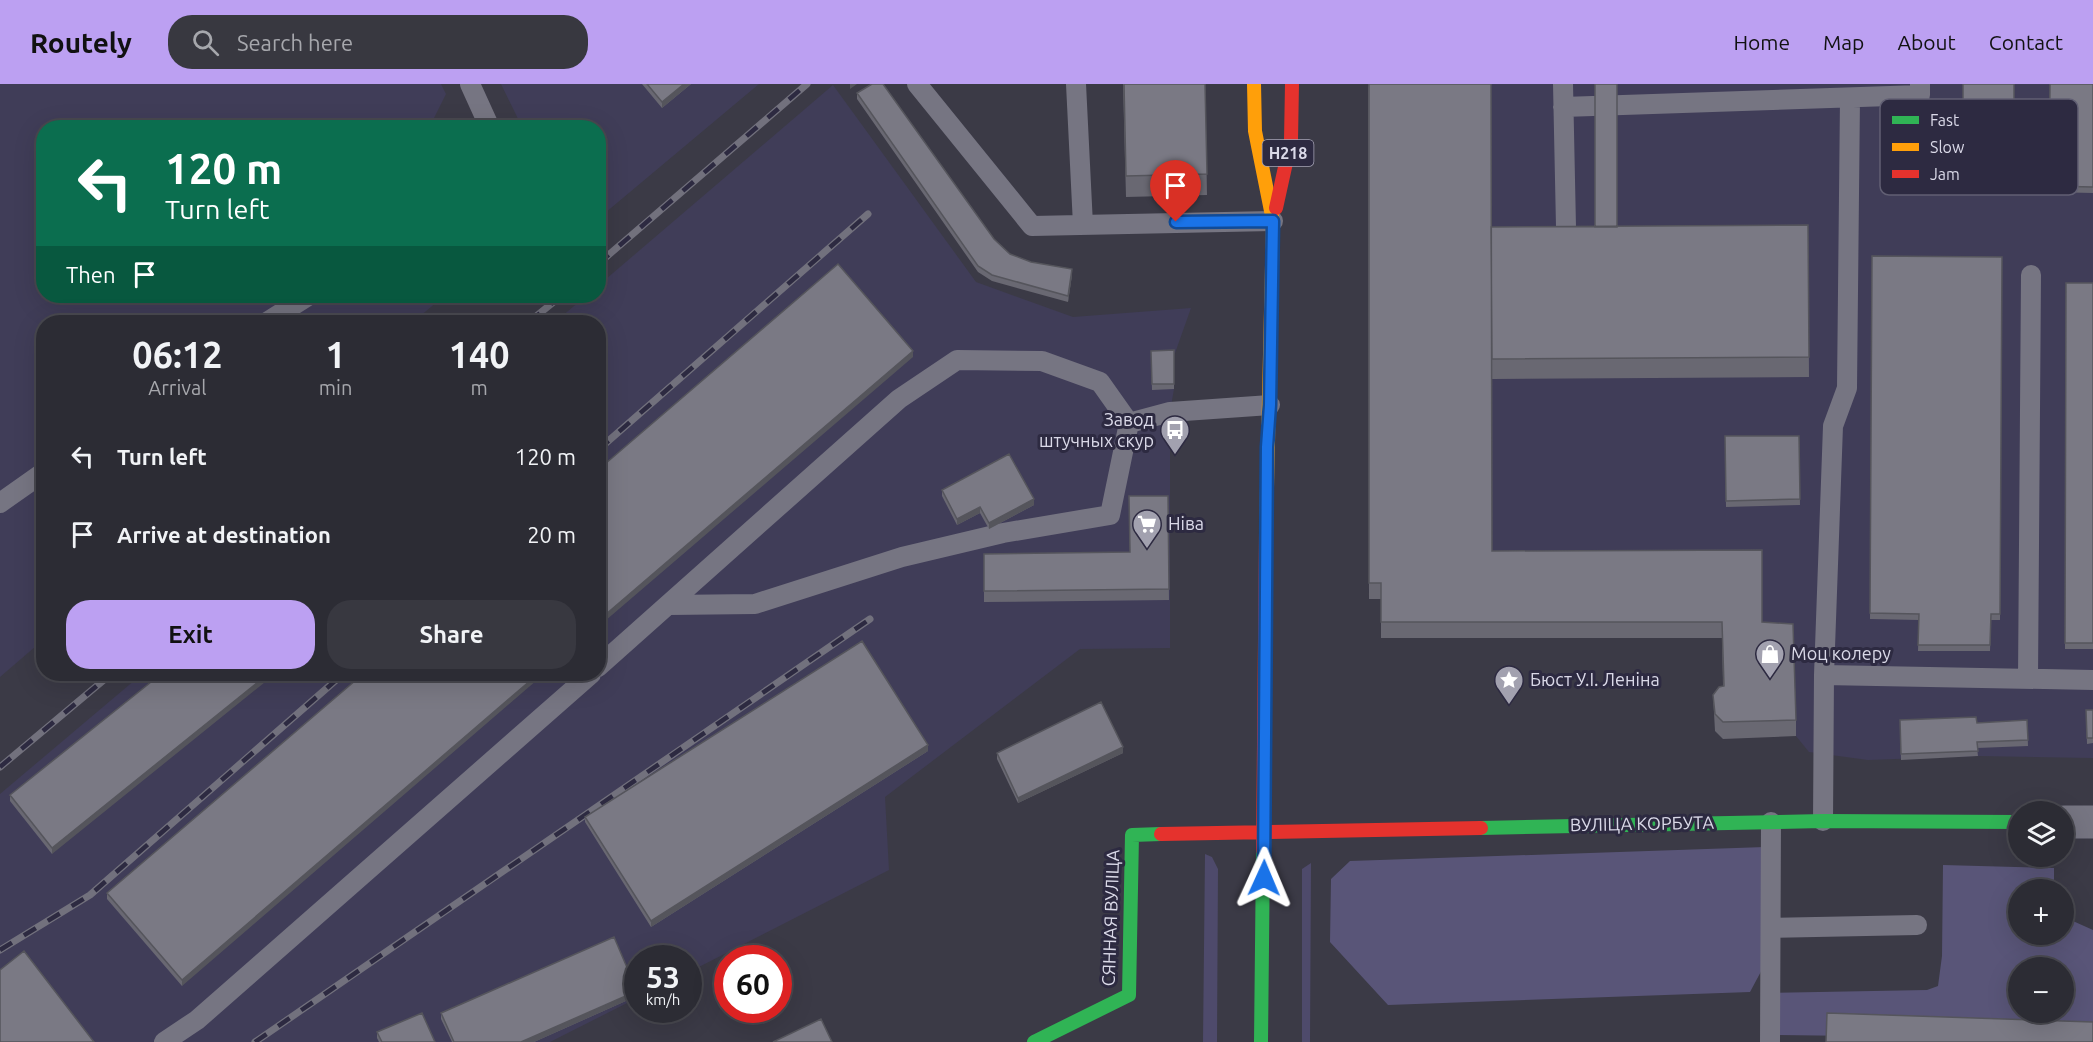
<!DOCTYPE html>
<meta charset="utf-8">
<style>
:root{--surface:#2c2c34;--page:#383840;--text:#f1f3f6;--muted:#a6a7ac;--line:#48484f;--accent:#bca0f2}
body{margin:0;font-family:Ubuntu,sans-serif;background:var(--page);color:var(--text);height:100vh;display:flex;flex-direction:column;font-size:22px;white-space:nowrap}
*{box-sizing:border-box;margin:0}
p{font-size:20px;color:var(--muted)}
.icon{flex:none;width:33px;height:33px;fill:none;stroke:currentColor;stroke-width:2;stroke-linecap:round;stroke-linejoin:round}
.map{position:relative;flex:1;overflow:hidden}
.details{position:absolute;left:36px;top:231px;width:570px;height:366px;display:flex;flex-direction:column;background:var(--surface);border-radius:24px;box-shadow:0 6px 24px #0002,0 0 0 2px var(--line)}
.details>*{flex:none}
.hud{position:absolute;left:36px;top:36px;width:570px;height:183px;border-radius:24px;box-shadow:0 6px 24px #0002,0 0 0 2px var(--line);background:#0b6e4f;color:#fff;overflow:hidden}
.controls{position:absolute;left:2008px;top:717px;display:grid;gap:12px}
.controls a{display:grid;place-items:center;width:66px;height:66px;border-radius:50%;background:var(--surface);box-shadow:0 6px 24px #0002,0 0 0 2px var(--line);font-size:30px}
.speed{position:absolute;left:624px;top:861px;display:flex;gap:12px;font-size:30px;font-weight:700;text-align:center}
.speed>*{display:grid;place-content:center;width:78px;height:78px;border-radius:50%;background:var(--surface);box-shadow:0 6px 24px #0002,0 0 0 2px var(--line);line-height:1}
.speed small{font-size:15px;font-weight:400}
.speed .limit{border:9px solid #d22;background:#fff;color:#111}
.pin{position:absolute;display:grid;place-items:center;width:51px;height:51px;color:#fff;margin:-62px -26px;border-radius:50% 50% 50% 0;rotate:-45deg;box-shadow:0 0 6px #0007}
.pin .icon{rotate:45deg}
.me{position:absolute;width:66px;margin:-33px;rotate:1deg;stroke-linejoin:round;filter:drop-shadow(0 0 4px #0008)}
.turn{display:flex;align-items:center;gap:21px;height:126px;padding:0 30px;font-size:27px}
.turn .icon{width:78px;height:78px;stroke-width:2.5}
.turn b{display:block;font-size:42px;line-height:51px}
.then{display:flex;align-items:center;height:57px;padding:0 30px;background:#0003;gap:12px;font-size:22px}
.eta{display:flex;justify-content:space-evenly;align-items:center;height:102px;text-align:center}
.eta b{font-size:36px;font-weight:600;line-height:42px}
.cta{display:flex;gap:12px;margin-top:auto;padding:12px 30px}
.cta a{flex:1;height:69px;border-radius:24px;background:var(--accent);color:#111;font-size:24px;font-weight:600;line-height:69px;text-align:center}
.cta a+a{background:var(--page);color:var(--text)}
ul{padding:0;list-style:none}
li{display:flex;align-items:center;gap:18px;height:78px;padding:0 30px}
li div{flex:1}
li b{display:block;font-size:22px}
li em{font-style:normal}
header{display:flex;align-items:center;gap:36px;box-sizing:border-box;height:84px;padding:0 30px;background:var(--accent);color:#111}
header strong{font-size:28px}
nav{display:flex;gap:33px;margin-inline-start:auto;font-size:21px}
.search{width:420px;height:54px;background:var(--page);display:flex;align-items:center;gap:15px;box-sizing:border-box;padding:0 21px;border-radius:24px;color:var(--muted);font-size:22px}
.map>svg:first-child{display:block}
</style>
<header>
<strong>Routely</strong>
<div class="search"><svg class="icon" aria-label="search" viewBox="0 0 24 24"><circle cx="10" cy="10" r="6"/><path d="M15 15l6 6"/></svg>Search here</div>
<nav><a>Home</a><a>Map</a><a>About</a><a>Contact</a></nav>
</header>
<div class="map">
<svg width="2093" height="958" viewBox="0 0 2093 958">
<rect width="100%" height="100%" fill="#3b3a46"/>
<path fill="#403d58" d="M0,0H441L446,10L431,40L433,43L44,44V212H444L413,238H44L43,556L0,593Z
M501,0H759L599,134L598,44L522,43Z
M1368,0H2093V674L1978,672L1868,676L1809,668L1796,652L1793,556L1762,554H1381V515H1369Z
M833,1L976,198L1073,233L1191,224L1174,272V305L1170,328V564L1080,565L885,713L889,786L689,888L688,874H638L637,914L550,958H0V710L142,590H598V238H555L586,212H598L599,201Z"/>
<path fill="#4e4a6b" d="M1205,770L1212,773L1218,785L1217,958H1203Z
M1311,779L1310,958H1302V785Z"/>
<path fill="#595578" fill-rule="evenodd" d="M1765,763V880L1750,908L1388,921L1330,858L1331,795L1350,777Z
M1943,781L2054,784V805L2019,806V850H2064V833L2093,846V955L1771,951V909L1927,906L1938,902L1942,872ZM2019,884H2064V928H2019Z"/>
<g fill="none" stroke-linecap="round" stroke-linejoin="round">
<path stroke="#767582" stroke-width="20" d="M470,0L490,44
M917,0L1032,142L1273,137
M1076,0L1083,141
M1563,0L1566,143
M1563,23L1920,11V0
M267,238L308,212
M0,419L44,388
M669,521L755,520L902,473L1003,449L1110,431L1129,339
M598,583L899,315L957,276L1042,277L1100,298L1129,339L1170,328L1270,321
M1824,591L2093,596
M2028,595L2031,191
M1823,737L1824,591L1833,342L1847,304L1850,14
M1771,844L1917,841
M164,958L197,936L591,590
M1770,958L1771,738"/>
<path stroke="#767582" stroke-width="33" d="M2064,738H2093"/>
<path stroke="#30b455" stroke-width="14" d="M1481,744L1823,737L2019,738
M1034,958L1129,911L1132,751L1161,750
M1261,958L1263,766"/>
<path stroke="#ff9f0a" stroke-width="14" d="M1254,0L1255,47L1273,137L1266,448"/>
<path stroke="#e5322d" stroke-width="14" d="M1276,124L1291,56L1292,0
M1161,750L1481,744
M1263,766L1266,448"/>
<g stroke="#72717d" stroke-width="7">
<path id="rail" d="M598,180L807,0
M529,238L561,212
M598,366L868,130
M0,683L111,590
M0,866L90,811L343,590
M255,958L870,535"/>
</g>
<use href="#rail" stroke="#2d2a41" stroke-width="4.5" stroke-dasharray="14" stroke-linecap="butt"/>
</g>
<path fill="#696872" d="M642,0H691L662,24Z
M1123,0H1205L1207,111L1126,113Z
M1368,0L1492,467L1762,538L1796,636V652L1723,655L1715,647L1713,611L1723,602L1722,554H1381V515H1369Z
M1963,0H2014V74H1963Z
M2050,0H2093V109L2049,108Z
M857,9L994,155L1010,170L1031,178L1072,191L1068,218L992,197L978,188L857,15Z
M1808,141L1809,293L1492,295L1491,143Z
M1872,172L2002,173L2000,536H1991L1990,567H1918L1919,536L1870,535Z
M2066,199H2093V565H2065Z
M1174,266V305L1152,306L1151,267Z
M1725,352H1799L1800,421L1726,423Z
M942,406L1034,421L989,445L980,429L957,441L942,412Z
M1168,412L1169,516L984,518V470L1130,468Z
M161,590L52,770L10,717V711Z
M363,590L182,902L107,815V809Z
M2086,626H2093V659L2087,660Z
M1900,636L1977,639L2027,636L2028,662L1977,664L1978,672L1901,676Z
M928,667L651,843L585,738V733Z
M997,669H1123L1018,719L997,675Z
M637,912L534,958H452L441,935V929Z
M377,948L435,958H379L377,954Z"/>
<path fill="#55555c" d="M684,0H691L662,24V18Z
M850,0H857L850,5Z
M1072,185V191L1068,218V212Z
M913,267V273L598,543V537Z
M1034,415V421L989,445V439Z
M980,423V429L957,441V435Z
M268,590H275L52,770V764Z
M538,590H544L182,902V896Z
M928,661V667L651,843V837Z
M1123,663V669L1018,719V714Z
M637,907V912L534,958H521Z"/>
<path fill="#7a7984" stroke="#55555c" stroke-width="1.5" d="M647,0H684L662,18Z
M872,0H883L994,155L1010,170L1031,178L1072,185L1068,212L992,191L978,182L857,9Z
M1124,0H1205L1207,90L1126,92Z
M1369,0H1491L1492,467L1762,466V538L1793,540L1796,636L1723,638L1715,630L1713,611L1719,603L1724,602L1722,538H1381V499H1369Z
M1595,0H1617V143H1595Z
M1963,0H2014V68H1963Z
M2050,0H2093V103L2049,102Z
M1808,141L1809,273L1492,275L1491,143Z
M1872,172L2002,173L2000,530H1991L1990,561H1918L1919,530L1870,529Z
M838,180L913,267L598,537V386Z
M2066,199H2093V559H2065Z
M1174,266V300H1152L1151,267Z
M1725,352H1799L1800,415L1726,417Z
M1009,370L1034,415L989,439L980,423L957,435L942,406Z
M1129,412H1168L1169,505L984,507V470L1130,468Z
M862,557L928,661L651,837L585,733Z
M161,590H268L52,764L10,711Z
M363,590H538L182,896L107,809Z
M1101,618L1123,663L1018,714L997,669Z
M2086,626H2093V654H2087Z
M1976,633L1977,639L2027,636L2028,656L1977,658L1978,667L1901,670L1900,636Z
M614,853L637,907L521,958H454L441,929Z
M24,867L94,958H0V886Z
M422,929L435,958H382L377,948Z
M1827,929L2093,938V958H1826Z
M821,935L832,958H773Z"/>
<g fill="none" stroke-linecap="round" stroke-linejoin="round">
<g stroke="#114b97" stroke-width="15">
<path id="route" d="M1176,138L1273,137L1270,321L1267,363L1264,794"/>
</g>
<use href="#route" stroke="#1a73e8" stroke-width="10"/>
</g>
<defs>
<g id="bus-pin" transform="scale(1.5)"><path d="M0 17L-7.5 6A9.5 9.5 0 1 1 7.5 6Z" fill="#a2a1af" stroke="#2d2a41"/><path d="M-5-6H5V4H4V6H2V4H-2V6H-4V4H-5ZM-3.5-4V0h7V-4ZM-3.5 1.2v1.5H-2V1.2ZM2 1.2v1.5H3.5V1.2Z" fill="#fff"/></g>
<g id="supermarket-pin" transform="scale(1.5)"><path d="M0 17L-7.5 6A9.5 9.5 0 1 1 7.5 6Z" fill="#a2a1af" stroke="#2d2a41"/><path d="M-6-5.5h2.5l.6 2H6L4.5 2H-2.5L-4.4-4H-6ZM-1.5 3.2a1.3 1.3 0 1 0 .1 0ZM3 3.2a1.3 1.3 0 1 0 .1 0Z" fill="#fff"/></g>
<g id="shop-pin" transform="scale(1.5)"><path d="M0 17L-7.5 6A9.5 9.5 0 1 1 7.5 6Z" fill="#a2a1af" stroke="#2d2a41"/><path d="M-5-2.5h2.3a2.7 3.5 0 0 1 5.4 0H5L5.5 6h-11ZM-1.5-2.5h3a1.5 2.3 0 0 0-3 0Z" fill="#fff"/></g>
<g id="sight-pin" transform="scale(1.5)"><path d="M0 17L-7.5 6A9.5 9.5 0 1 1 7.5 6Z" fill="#a2a1af" stroke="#2d2a41"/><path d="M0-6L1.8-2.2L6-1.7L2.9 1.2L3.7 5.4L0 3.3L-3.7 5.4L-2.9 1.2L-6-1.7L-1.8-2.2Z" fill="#fff"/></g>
</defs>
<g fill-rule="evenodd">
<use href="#bus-pin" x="1175" y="346"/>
<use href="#supermarket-pin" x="1147" y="440"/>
<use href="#shop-pin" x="1770" y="570"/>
<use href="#sight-pin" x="1509" y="596"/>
</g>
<g text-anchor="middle" stroke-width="6" stroke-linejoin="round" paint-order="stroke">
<rect fill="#2d2a41" stroke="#a6a4b6" stroke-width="1.5" x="1262.5" y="56" width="51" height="26" rx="4.5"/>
<g font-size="16" font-weight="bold" fill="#dad9e8">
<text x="1288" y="75">Н218</text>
</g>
<g font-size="18" fill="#dad9e8" stroke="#2d2a41" text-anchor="start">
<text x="1154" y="342" text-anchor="end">Завод<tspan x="1154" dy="21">штучных скур</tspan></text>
<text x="1168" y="446">Ніва</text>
<text x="1791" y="576">Моц колеру</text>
<text x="1530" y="602">Бюст У.І. Леніна</text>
</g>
<g font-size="18" fill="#dad9e8" stroke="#2d2a41">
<text transform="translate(1642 740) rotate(-1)" y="6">ВУЛІЦА КОРБУТА</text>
<text transform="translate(1111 834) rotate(-88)" y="6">СЯННАЯ ВУЛІЦА</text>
</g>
</g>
<rect x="1880" y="15" width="198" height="96" rx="9" fill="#2d2a41" stroke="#615f73" stroke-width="1.5"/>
<rect x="1892" y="32" width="27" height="8" fill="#30b455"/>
<rect x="1892" y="59" width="27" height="8" fill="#ff9f0a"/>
<rect x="1892" y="86" width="27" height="8" fill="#e5322d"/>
<g font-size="16" fill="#dad9e8">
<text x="1930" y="42">Fast</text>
<text x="1930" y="69">Slow</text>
<text x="1930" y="96">Jam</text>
</g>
</svg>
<div class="controls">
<a><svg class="icon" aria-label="layers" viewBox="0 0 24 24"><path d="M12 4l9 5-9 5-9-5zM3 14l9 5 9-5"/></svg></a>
<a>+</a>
<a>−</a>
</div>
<div class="speed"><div>53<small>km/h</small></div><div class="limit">60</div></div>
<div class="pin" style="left:1176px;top:138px;background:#d93025"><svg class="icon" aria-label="arrive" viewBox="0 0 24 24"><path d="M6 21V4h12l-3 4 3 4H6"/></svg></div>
<svg class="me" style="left:1264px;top:794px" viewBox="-20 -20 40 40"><path d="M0-17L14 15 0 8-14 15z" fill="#1a73e8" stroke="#fff" stroke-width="4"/></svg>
<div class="hud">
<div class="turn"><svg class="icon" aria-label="left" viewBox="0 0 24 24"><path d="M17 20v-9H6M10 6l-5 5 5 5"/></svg><div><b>120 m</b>Turn left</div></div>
<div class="then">Then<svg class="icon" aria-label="arrive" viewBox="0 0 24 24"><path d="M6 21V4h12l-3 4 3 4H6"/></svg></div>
</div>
<section class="details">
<div class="eta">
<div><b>06:12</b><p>Arrival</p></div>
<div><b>1</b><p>min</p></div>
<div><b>140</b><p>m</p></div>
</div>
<ul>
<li><svg class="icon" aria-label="left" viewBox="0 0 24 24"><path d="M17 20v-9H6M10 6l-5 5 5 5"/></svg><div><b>Turn left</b></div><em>120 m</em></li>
<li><svg class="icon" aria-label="arrive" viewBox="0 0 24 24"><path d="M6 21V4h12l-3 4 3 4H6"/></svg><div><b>Arrive at destination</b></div><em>20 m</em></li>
</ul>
<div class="cta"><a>Exit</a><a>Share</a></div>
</section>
</div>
